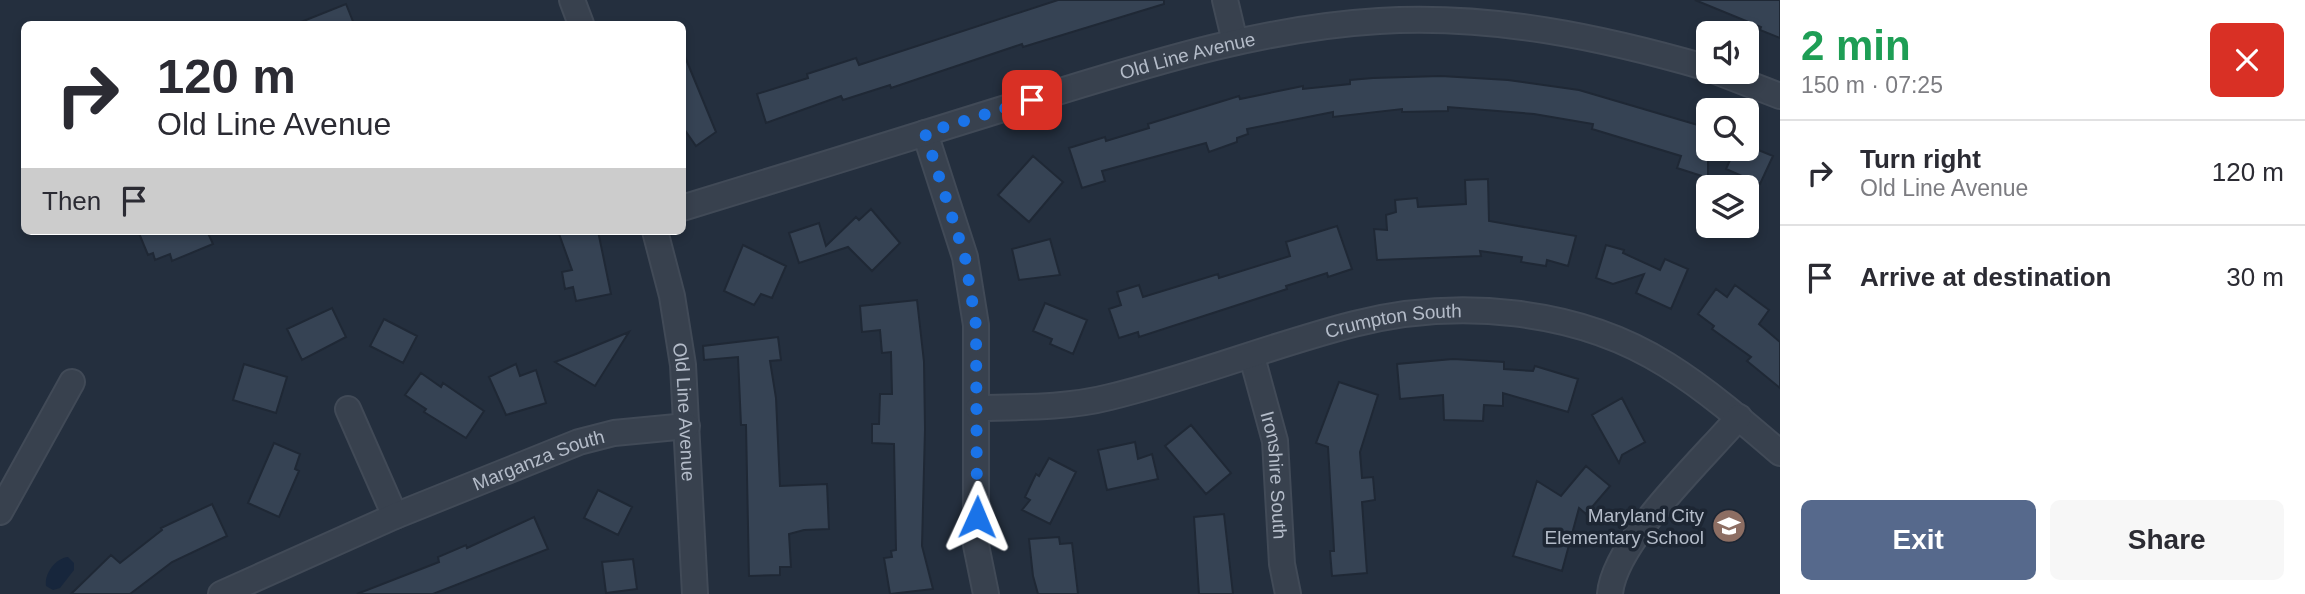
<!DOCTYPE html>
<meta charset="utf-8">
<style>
:root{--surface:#fff;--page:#f7f7f7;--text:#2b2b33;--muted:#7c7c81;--line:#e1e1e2;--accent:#56698c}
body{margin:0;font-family:Helvetica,sans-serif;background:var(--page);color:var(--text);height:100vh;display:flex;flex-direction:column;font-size:26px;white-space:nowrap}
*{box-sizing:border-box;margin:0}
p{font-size:23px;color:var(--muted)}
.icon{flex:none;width:38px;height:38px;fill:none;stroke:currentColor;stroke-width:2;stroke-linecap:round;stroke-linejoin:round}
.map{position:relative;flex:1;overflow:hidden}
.panel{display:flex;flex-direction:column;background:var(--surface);width:525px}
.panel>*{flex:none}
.hud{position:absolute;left:21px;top:21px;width:665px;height:214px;border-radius:10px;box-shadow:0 4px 10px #0003;background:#fff;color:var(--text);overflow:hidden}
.buttons{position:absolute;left:1696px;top:21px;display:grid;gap:14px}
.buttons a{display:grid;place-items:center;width:63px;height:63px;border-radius:10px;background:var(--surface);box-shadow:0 4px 10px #0003;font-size:35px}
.pin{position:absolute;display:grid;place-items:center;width:60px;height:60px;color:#fff;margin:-30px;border-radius:14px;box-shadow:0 4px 10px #0006}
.me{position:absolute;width:77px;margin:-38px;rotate:1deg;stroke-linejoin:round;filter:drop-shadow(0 0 5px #0008)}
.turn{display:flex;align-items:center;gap:24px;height:147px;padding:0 21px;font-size:32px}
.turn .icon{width:91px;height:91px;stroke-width:2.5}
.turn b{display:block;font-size:49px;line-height:60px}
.then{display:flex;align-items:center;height:66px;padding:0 21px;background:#0003;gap:14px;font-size:26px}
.round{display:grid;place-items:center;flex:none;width:74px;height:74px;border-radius:10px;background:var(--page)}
.head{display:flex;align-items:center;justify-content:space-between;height:119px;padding:0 21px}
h1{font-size:42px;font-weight:700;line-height:52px;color:#1e9e55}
.button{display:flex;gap:14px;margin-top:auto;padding:14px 21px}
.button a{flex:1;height:80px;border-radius:10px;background:var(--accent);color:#fff;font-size:28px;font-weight:700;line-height:80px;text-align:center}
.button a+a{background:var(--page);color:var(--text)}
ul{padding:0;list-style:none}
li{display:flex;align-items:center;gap:21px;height:105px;padding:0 21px;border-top:2px solid var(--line)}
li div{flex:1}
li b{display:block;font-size:26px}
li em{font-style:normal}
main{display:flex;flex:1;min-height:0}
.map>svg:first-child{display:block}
</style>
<main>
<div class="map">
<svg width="1780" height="594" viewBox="0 0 1780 594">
<rect width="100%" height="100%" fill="#242f3e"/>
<path fill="#17263c" d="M68,557L74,563V570L60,588L53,590L46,586C44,573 56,558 68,557Z"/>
<path fill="#364354" stroke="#1f2835" stroke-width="2" d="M1058,0H1164V4L1023,47L1022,44L891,88L890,85L843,100L841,96L766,123L757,94L808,78L807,74L856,58L859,65Z
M1695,0H1780V38L1760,30L1761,27Z
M346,4L354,24H296Z
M683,52L716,132L696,146L682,126Z
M1441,76L1508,80L1579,90L1708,128V178L1677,168L1681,156L1592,129L1593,124L1534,114L1448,107V111L1402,112V109L1333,117V112L1247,129L1248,134L1237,138V142L1209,152L1206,143L1102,171L1105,181L1082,188L1069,148L1105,137L1106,141L1149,128L1148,124L1239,96L1240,99L1303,86V89L1350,84V80L1373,78Z
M1735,149H1756L1773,156L1760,184L1726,169Z
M1033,156L1063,182L1029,222L998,195Z
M1488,179L1489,221L1576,236L1568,266L1547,260L1546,266L1521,262L1522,257L1480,251L1481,256L1377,260L1374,229L1387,230L1386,215L1396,212L1395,200L1417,198L1418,207L1466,204L1465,180Z
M871,209L900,243L872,271L848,247L799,263L789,233L819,223L826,246L856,217L859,220Z
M1337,226L1352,269L1328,277L1327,273L1286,286L1287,289L1139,337L1138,332L1119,338L1109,309L1121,305L1117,292L1139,285L1143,297L1218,274L1219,278L1290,256L1286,242Z
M138,231H207L213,244L172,261L170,254L155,260L153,253L148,255Z
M558,231H598L611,294L576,301L573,287L565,289L562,272L572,270Z
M1050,239L1060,275L1019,280L1012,249Z
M743,245L786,266L772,298L761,294L754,305L724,291Z
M1606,245L1624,250L1623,253L1660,270L1665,259L1688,269L1671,309L1636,293L1644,274L1613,284L1596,278Z
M1735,285L1769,310L1759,324L1780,342V388L1747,361L1751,357L1712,329L1714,326L1698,314L1716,289L1727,297Z
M917,300L924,362L925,429L922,546L933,589L890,594L884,558L892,557L891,551L896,550L894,444L872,443V424H879L880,394H892L891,352L882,353L880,330L862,332L860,306Z
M1045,303L1087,320L1073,354L1050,344L1052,339L1033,331Z
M332,308L346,337L302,360L287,329Z
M384,319L417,336L403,363L370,346Z
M629,332L595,386L555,362L576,354Z
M778,337L781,360L770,361L776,398L780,486L827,484L829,529L804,530L789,534L791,567H780V575L749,576L746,425H741L738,357L704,360L703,346Z
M1453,359L1504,362V369L1533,371L1535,366L1578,379L1568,412L1503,393V406L1484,405L1483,421L1444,420L1443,395L1400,399L1397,364Z
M244,364L287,377L276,413L233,400Z
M516,364L520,376L536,370L546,403L506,415L489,377Z
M421,373L441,387L443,383L484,411L466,438L424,412L426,409L405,395Z
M1339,382L1378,395L1360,452L1362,478L1373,477L1375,500L1362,502L1367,573L1332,576L1330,551H1334L1333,531L1328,447L1316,443Z
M1622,398L1645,442L1622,455L1619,463L1592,415Z
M1191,425L1231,473L1206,494L1165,446Z
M1135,442L1138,459L1152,454L1158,479L1107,490L1098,450Z
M274,443L300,454L295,469L299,471L279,517L248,503Z
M1049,458L1076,472L1050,524L1022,510L1030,500L1025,497L1036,474L1039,476Z
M1586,466L1610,486L1586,514L1579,508L1562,571L1513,556L1537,481L1561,496Z
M598,490L632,507L618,535L584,518Z
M212,504L227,536L172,562L130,594H71L111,555L120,563L162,530L161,528Z
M1224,514L1233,594H1199L1194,517Z
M534,517L548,549L433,594H357L439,562L438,557L466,545L467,548Z
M1059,537L1060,544L1072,543L1078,594H1038L1033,576L1029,539Z
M633,559L637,589L606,593L602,562Z"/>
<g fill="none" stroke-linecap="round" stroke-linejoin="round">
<g stroke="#414a57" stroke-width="28">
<g id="minor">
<path d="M572,0L581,24"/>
<path d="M1225,0L1235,42"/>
<path d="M1718,72L1780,96"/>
<path d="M925,133L965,257L976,325V545L986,594"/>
<path id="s1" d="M682,208C801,172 919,135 1038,98C1149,64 1261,28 1379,21C1491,14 1601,37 1708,68"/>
<path id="s2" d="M655,231L672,296L683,365L695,594"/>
<path id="s3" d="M1252,357L1275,441L1282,564L1288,594"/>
<path id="s4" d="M978,408C1022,407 1067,408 1110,397C1193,377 1272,345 1354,324C1456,298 1577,308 1667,365C1707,390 1744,422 1780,453"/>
<path d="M348,409L395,516"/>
<path d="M0,512L72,382"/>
<path id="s5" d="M221,594L395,516L579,442L614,433L687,426"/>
<path d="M1610,594C1614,542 1704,458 1739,417"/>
</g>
</g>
<use href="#minor" stroke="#38414e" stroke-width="24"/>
</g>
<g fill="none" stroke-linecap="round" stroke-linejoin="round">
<path stroke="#1a73e8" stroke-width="12" stroke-dasharray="0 21.6" d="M977,517L976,325L965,257L925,133L1032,100"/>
</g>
<defs>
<g id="school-disc" transform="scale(1.75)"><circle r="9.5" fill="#8d6e63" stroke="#1d2633"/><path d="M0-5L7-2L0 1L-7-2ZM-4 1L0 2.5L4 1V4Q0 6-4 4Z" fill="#fff"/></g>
</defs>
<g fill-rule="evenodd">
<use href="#school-disc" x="1729" y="526"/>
</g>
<g text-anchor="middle" stroke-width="7" stroke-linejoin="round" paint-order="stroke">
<g font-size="19" fill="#b4bcc9" stroke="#1d2633">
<text dy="7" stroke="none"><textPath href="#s1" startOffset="528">Old Line Avenue</textPath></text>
<text dy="7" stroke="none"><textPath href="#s4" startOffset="427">Crumpton South</textPath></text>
<text dy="7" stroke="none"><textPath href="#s2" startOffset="184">Old Line Avenue</textPath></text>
<text dy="7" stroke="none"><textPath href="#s5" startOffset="345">Marganza South</textPath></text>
<text dy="7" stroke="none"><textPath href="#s3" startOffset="121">Ironshire South</textPath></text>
</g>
<g font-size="19" fill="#b4bcc9" stroke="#1d2633" text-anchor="end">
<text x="1704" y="522">Maryland City<tspan x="1704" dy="22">Elementary School</tspan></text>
</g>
</g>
</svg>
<div class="buttons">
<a><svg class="icon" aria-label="sound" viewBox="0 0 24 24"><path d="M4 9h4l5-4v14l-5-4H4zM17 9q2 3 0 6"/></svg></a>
<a><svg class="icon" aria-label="search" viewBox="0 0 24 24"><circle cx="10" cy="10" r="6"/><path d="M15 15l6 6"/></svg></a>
<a><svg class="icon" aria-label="layers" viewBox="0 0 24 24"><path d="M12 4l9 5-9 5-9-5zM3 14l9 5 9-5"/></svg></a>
</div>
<div class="pin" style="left:1032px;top:100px;background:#d93025"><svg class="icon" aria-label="arrive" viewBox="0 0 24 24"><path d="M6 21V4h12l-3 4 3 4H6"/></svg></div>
<svg class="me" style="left:977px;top:517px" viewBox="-20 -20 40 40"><path d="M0-17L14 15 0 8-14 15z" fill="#1a73e8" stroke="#fff" stroke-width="4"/></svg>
<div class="hud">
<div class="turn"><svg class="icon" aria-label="right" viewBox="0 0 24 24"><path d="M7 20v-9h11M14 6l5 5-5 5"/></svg><div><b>120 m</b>Old Line Avenue</div></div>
<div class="then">Then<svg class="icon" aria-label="arrive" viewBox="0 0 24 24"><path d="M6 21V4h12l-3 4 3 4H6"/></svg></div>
</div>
</div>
<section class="panel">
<div class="head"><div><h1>2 min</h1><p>150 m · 07:25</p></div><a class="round" style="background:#d93025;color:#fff"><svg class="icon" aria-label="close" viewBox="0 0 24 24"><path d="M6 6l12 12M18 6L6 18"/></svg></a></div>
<ul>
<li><svg class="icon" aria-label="right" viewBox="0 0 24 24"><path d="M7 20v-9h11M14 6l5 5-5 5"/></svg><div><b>Turn right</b><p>Old Line Avenue</p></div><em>120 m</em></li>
<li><svg class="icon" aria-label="arrive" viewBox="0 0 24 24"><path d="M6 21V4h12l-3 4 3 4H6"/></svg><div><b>Arrive at destination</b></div><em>30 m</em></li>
</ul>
<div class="button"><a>Exit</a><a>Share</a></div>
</section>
</main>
